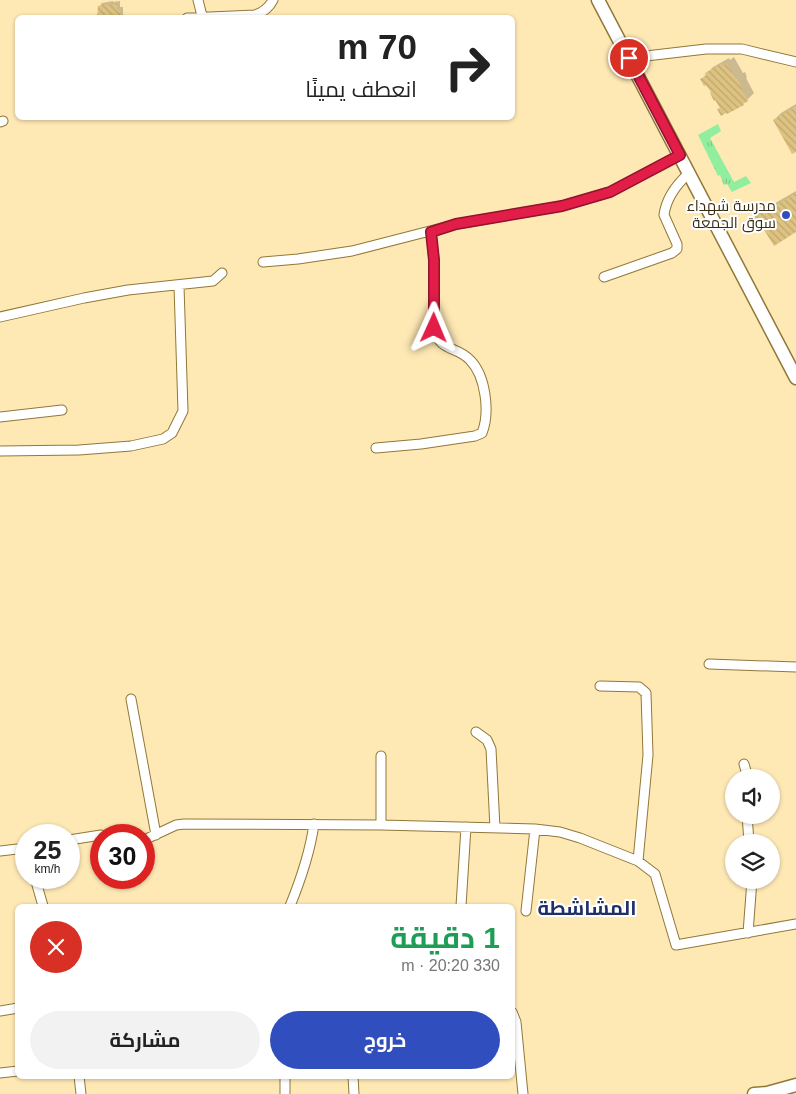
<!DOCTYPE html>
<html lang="ar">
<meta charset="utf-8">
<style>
:root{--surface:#fff;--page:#f2f2f2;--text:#222;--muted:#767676;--accent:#314ebf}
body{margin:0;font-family:Arial,Cairo,sans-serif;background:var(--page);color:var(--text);direction:rtl;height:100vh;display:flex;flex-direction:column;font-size:19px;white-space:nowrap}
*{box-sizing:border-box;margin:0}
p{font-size:16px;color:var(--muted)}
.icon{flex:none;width:28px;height:28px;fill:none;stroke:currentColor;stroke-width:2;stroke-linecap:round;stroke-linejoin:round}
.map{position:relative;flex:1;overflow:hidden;direction:ltr}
.sheet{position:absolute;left:15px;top:904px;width:500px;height:175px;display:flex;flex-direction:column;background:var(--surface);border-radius:8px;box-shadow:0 1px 4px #0004;direction:rtl}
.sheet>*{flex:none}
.top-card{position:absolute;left:15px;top:15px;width:500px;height:105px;border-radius:8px;box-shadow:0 1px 4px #0004;direction:rtl;background:#fff;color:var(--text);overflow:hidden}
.fabs{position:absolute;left:725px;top:769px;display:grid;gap:10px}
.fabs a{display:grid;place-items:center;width:55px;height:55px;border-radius:50%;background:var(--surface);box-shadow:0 1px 4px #0004;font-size:25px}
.speed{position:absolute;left:15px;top:824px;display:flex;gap:10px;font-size:25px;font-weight:700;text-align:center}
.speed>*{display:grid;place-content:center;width:65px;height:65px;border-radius:50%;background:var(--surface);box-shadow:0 1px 4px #0004;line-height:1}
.speed small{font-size:12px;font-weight:400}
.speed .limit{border:8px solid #d22;background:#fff;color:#111}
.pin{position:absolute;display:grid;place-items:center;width:42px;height:42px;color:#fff;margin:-21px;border:2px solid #fff;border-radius:50%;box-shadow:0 1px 5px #0007}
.me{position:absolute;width:55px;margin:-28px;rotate:1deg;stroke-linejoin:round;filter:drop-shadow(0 0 4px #0008)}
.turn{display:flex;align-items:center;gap:18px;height:105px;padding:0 15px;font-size:22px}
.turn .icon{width:65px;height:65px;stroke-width:2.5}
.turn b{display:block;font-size:35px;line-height:42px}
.round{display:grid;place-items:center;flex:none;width:52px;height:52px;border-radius:26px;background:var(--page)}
.head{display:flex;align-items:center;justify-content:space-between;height:85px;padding:0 15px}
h1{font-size:30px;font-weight:700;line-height:38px;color:#1e9e55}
.primary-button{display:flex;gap:10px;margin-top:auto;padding:10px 15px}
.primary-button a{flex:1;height:58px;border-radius:30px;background:var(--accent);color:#fff;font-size:20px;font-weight:700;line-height:58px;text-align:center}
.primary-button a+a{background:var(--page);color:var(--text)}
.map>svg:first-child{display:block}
</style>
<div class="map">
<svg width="796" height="1094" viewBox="0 0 796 1094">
<defs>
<pattern id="park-tufts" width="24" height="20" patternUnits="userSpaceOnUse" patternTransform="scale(1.25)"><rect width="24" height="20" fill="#91ee9e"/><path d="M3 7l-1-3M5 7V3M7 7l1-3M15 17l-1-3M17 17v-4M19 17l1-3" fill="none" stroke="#7ecc87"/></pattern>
<pattern id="building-back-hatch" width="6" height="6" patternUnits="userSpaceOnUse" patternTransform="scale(1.25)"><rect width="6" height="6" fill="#ddc281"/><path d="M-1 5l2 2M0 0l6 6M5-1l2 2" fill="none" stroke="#bea76e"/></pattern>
</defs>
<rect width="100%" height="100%" fill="#fee8b4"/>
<path fill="url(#park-tufts)" d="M718,124L721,131L710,138L734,182L746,176L751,183L732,192L727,184L724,185L720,175L718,176L698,135Z"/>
<path fill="#0003" d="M113,1V2L120,1V7H123V18H100L99,7L102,3Z
M734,57L743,73L745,72L747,77L746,78L754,93L743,104L728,113L719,109L721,107L712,92L701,80L713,67L729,58L730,60Z
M796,104V151L774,120L781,113Z
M796,191V231L763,226L752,220L758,213Z"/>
<path fill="url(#building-back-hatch)" d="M110,4V5L117,4V10H120L121,18H97L98,6Z
M727,63L736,79L737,78L741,85L740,86L748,101L743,104L744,105L727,114L726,113L721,116L717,109L720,108L715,100L714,101L710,93L711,92L706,85L704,86L700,79L706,76L705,73L721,64L723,66Z
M796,106V128L794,129L796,133V152L792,154L773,120Z
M796,193V232L774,246L763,228L757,231L750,220Z"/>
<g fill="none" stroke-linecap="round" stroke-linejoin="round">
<g stroke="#917838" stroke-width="11">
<path id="street" d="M198,0L202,16
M187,18L255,15C264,12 269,8 273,0
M629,58L706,49H742L796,62
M0,122L3,121
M263,262L298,259L352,251L457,224L562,206L610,192L680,155
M604,277L672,253L677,249V244L664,215C666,199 677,184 689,173
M0,317L84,298L128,290L213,281L222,273
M0,417L62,410
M376,448L421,444L475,436L482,433C490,413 486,376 470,360C456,345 440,353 434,328V260L431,232
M0,451L79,450L131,446L163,439L172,433L183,411L179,286
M709,664L796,667
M600,686L639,687L646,693L648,755L638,861
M131,699L156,835
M476,732L487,740L491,749L495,828
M744,764L748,778
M747,815L749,842
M381,825V756
M69,840L101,835
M144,840L176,825L184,824L381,825L535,829L560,832L580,838L638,861L655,874L676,945L796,924
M0,851L26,848
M35,878L43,906
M290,906C301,879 310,853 314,824
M461,906L466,827
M526,911L535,829
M748,933L752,880
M0,1011L18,1008
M512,1012L516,1022L523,1094
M0,1073L18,1071
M79,1076L81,1094
M353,1076L354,1094
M285,1094V1076"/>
</g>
<g stroke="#917838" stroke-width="15">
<path id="secondary" d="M598,0L796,378
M754,1094L767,1093L796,1085"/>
</g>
<use href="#street" stroke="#fff" stroke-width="9"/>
<use href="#secondary" stroke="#fff" stroke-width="12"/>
</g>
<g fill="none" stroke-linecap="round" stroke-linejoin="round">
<g stroke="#92132f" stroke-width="12">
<path id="route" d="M434,328V260L431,232L456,224L562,206L610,192L680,155L629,58"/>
</g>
<use href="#route" stroke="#e11d48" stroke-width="9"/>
</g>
<circle fill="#314ebf" stroke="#fff" stroke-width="2" cx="786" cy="215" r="5"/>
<g text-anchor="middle" stroke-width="4" stroke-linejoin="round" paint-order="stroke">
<g font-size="15" fill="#372d12" stroke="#fff" text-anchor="end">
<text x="776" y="211">مدرسة شهداء<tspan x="776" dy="17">سوق الجمعة</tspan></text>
</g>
<g font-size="20" font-weight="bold" fill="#1f3068" stroke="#fff">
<text x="587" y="915">المشاشطة</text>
</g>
</g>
</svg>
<div class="fabs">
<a><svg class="icon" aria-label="sound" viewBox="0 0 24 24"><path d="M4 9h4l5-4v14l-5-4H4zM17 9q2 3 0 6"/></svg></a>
<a><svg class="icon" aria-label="layers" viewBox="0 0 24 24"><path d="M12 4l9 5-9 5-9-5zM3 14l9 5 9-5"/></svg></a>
</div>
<div class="speed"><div>25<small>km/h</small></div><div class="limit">30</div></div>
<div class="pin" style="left:629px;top:58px;background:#d93025"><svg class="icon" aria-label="arrive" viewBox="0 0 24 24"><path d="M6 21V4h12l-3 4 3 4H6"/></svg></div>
<svg class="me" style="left:434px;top:328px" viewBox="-20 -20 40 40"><path d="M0-17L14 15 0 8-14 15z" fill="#e11d48" stroke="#fff" stroke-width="4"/></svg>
<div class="top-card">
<div class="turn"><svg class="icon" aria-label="right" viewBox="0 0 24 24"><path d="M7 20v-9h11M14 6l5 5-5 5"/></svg><div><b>70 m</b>انعطف يمينًا</div></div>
</div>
<section class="sheet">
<div class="head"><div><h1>1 دقيقة</h1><p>330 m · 20:20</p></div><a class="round" style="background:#d93025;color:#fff"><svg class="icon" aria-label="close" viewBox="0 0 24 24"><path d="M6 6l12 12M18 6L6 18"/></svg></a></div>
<div class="primary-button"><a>خروج</a><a>مشاركة</a></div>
</section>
</div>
